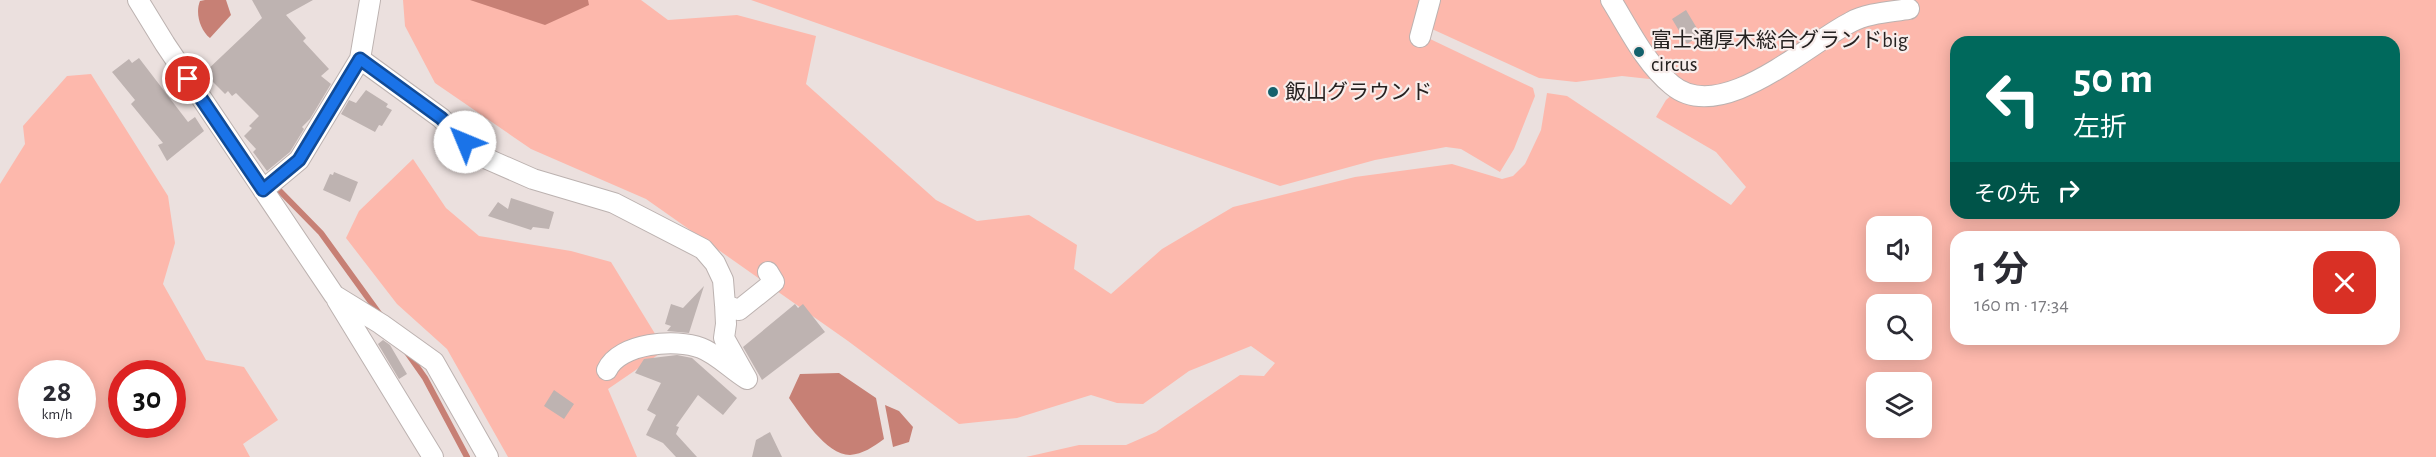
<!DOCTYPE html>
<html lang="ja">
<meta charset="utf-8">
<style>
:root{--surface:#fff;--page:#f7f7f7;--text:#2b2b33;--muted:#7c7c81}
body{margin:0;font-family:"Alegreya Sans","Noto Sans JP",sans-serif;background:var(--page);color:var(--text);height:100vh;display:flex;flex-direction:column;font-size:22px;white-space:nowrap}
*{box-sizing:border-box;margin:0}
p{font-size:20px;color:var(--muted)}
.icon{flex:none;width:33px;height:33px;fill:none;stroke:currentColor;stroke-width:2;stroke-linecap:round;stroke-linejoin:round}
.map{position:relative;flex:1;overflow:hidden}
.panel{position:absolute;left:1950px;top:231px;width:450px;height:114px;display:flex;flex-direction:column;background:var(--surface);border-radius:18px;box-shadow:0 3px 15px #0003}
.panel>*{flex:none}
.top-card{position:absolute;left:1950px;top:36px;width:450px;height:183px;border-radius:18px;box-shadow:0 3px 15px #0003;background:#00695c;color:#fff;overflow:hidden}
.tools{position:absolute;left:1866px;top:216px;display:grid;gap:12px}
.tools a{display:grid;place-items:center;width:66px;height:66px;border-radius:12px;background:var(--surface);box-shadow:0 3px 15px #0003;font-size:30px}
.speed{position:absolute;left:18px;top:360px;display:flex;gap:12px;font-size:30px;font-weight:700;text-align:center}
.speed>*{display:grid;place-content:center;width:78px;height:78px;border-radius:50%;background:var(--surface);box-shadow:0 3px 15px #0003;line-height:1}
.speed small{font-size:15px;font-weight:400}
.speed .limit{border:9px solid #d22;background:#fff;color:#111}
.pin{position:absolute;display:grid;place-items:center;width:51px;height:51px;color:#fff;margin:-26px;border:3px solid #fff;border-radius:50%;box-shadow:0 2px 6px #0007}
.me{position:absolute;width:66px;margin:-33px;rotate:315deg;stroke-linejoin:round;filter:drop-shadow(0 0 4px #0008)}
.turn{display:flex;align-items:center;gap:21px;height:126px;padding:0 24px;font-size:27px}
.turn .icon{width:78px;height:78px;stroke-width:2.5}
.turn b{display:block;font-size:42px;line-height:51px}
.then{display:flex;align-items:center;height:57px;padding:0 24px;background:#0003;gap:12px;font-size:22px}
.round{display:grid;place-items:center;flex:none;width:63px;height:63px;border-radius:18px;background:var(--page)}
.headline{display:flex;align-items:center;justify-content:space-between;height:102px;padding:0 24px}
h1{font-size:36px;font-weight:700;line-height:45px}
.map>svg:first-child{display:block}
</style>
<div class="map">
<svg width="2436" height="457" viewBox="0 0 2436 457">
<rect width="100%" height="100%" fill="#ebe0de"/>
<path fill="#fdb8ac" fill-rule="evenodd" d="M403,0H641L668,20L737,15L816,36L806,84L936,200L977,221L1029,215L1077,245L1074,269L1111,294L1162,249L1233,207L1355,177L1452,164L1502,179L1513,176L1525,164L1541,130L1547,93L1567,96L1731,205L1746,187L1716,152L1656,117L1666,100L1686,83L1622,76L1576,82L1539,78L1432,29L1436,0H2436V457H1026L1079,445H1126L1156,432L1240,375L1264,376L1275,363L1251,346L1189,371L1143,404L1117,403L1091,395L1017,418L959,424L848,341L646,199L531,149L435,83L405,26ZM1956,42H2394V213H1956ZM1876,226H1922V272H1876ZM1956,237H2394V339H1956ZM1876,304H1922V350H1876ZM1876,382H1922V428H1876Z
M751,0H1419L1414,38H1428L1533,88L1535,96L1514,149L1500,172L1461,149L1446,147L1375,160L1280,186Z
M91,74L168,196L175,243L163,284L206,360L244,367L278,420L243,444L250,457H0V184L25,144L23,126L67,76ZM32,374H82V424H32ZM122,374H172V424H122Z
M413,159L446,208L479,236L571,251L611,262L665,350L608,389L637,457H508L447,349L397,304L346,238L359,211Z"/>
<path fill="#c78075" d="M205,0H226L231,15L210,38C200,30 195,13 200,1Z
M470,0H588L589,5L545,25Z
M839,373L876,398L884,439C873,447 863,454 850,455C826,455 801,415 789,398L800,374Z
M885,405L899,411L913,427L909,442L893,447Z"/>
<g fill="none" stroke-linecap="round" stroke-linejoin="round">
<path stroke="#c78075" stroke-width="6" d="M274,185L321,233L381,316
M406,351L425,378L467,457"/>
</g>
<path fill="#beb3b1" d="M252,0H313L286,15L306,38L303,41L329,69L321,76L331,84L310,119L302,127L304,129L290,152L267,171L253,152L256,149L244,136L252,128L249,126L259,116L236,93L232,96L228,91L225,94L204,73L262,18Z
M1686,10L1701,35L1687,44L1672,19Z
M139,58L188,122L195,117L204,131L167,161L158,145L163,143L131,104L135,100L112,72L129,59L132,63Z
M366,90L388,104L386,107L392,110L382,126L379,125L375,132L341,114L349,100L356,103Z
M334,172L358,182L350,202L323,190L330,174L333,175Z
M511,198L554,212L549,229L533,227L531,230L488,216L498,202L508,209Z
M704,286L689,333L667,331L671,326L665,324L671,304L683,308Z
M795,304L798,308L803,304L825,332L762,380L743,347Z
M383,340L390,345L407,374L399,379L378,344Z
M677,355L692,358L737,398L723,415L698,395L676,426L679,427L676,434L697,457H676L663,443L646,435L656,415L647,410L661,383L635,373L644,359Z
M554,390L574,404L564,419L544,406Z
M770,432L782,457H752L756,440Z"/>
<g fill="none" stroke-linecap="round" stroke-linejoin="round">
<g stroke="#bcb2b0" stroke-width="22">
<path id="street" d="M138,0L165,44L334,295L381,324L434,362L488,457
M1611,0C1629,29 1645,63 1672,85C1721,126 1807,44 1851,22C1867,13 1891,12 1909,9
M1420,37L1430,0
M360,59L441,118L476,154L533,179L614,203L703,249L715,263L723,280L725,305L739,310L774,282L768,272
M263,190L299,160L360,59L370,0
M337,300L433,457
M607,370C619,343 676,338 701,348C717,354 732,370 747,379L724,338L726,324L725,303"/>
</g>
<use href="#street" stroke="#fff" stroke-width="20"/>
</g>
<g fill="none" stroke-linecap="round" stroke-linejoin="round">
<g stroke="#114b97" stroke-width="15">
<path id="route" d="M188,79L263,190L299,160L360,59L441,118L465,142"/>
</g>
<use href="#route" stroke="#1a73e8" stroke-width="10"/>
</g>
<g fill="#14616c" stroke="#f8edeb" stroke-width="2">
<circle cx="1639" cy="52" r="6"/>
<circle cx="1273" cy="92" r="6"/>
</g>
<g text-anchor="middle" stroke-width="4.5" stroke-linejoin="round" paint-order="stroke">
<g font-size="21" fill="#262221" stroke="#f8edeb" text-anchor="start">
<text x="1651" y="47">富士通厚木総合グランドbig<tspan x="1651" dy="24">circus</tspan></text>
<text x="1285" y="99">飯山グラウンド</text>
</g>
</g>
</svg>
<div class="tools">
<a><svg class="icon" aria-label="sound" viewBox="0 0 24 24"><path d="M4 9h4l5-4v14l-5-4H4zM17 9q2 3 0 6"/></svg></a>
<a><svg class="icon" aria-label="search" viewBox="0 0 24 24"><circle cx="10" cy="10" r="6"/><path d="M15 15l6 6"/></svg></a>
<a><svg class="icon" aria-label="layers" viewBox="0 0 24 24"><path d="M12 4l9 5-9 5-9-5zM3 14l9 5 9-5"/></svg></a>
</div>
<div class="speed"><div>28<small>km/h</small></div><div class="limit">30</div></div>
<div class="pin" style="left:188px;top:79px;background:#d93025"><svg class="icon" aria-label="arrive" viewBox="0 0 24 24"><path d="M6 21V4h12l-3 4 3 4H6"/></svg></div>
<svg class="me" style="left:465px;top:142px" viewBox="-20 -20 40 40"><circle r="19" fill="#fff"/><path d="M0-13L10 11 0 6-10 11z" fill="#1a73e8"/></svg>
<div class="top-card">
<div class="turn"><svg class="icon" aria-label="left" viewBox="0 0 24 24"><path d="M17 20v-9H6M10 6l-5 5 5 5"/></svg><div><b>50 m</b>左折</div></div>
<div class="then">その先<svg class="icon" aria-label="right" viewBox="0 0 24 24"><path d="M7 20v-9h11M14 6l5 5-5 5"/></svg></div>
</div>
<section class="panel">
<div class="headline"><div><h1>1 分</h1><p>160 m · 17:34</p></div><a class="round" style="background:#d93025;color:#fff"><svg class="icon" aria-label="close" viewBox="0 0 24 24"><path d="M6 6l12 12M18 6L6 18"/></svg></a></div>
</section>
</div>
